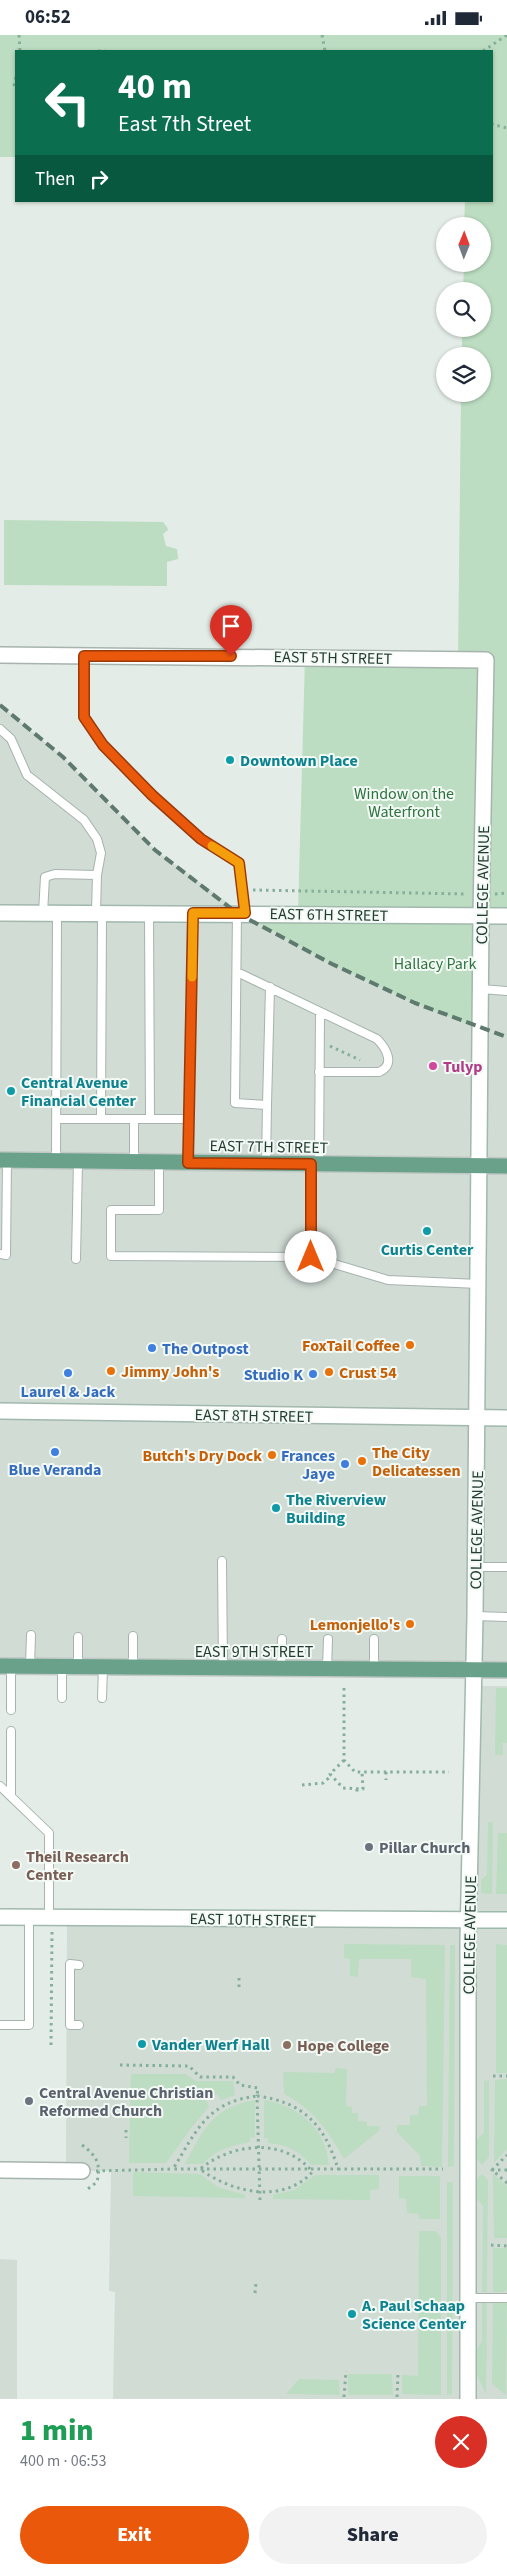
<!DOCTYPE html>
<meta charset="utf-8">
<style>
:root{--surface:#fff;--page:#f2f2f3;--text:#1f2937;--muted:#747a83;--accent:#ea580c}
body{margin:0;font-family:"Source Sans 3",sans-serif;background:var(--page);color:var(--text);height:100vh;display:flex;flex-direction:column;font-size:19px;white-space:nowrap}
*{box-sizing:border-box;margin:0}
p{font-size:16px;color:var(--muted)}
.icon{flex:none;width:28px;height:28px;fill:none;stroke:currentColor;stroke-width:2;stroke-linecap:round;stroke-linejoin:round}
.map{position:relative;height:2364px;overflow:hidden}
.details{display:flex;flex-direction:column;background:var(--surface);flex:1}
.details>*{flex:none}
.banner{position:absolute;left:15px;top:15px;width:478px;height:152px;border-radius:0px;box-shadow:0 1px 4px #0004;background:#0b6e4f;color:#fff;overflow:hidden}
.needle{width:32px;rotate:1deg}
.controls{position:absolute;left:436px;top:182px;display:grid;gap:10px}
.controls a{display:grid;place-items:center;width:55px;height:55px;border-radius:50%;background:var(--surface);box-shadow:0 1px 4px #0004;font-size:25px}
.pin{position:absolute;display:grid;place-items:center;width:42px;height:42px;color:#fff;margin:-51px -21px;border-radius:50% 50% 50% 0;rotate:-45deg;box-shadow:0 0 5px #0007}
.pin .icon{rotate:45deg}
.me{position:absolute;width:55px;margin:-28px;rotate:0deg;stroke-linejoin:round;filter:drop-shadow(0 0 4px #0008)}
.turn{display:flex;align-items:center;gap:18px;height:105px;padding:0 20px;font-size:22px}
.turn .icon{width:65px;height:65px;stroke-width:2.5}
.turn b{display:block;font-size:35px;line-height:42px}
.then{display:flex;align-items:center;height:48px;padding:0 20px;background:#0003;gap:10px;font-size:19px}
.round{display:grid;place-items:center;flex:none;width:52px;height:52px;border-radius:26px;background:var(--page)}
.summary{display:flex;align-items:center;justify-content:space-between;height:85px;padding:0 20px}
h1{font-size:30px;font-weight:800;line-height:38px;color:#1e9e55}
.button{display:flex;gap:10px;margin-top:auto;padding:10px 20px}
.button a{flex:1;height:58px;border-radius:30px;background:var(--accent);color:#fff;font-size:20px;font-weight:800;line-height:58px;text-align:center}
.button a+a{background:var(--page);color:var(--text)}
.status{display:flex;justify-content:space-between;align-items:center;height:35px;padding:0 25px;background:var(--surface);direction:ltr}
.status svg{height:14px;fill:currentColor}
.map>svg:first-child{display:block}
</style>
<div class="status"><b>06:52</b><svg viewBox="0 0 49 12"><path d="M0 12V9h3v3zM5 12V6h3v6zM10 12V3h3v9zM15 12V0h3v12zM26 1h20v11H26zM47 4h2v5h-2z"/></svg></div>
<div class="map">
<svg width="507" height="2364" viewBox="0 0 507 2364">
<rect width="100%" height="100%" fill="#e3ece7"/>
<path fill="#d1dcd5" d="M0,670L63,722L155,815L243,879L507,881V1635L0,1631Z
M474,1651H507V2364H113L115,2257L109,2256L111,2136H66L67,1882L468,1885Z
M0,2224L17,2225V2364H0Z"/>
<path fill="#bcddc1" d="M0,0H507V881L298,879L305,622L458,626L461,359H482V321H462V294H482V256H463L464,229H482V191H464L465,166H491V16H16V122H0Z
M4,485L163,487L167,492L168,495L163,499L166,511L177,514L178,524L167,527V551L4,550Z
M243,879L481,883L482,995L415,968L332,929Z
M496,1653H507V1708H502L503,1720H495Z
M488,1787H493L492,1859L481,1858V1845L487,1840Z
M498,1798H507V1859H496Z
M344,1909L445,1910L442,2132L421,2131L420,2121L397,2097V2090H410V2080H418L419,2071H427L426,1944L411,1942V1924H359L358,1942L350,1941V1924L344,1923Z
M496,1909L507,1910V2038H496Z
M450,1910H455L454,2131L448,2132Z
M336,2033L347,2034L346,2071L352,2072V2078H358V2086L367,2087V2091H380L379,2096L344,2124C329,2097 312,2073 284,2059L283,2037L334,2038Z
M131,2039H186L196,2046H233L235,2060L221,2065L217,2059L206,2065L209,2072L192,2092L166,2128H129Z
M507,2044V2114L494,2128L495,2045Z
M489,2045V2122L482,2130L476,2123V2105L484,2098V2046Z
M255,2065V2103L250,2102V2107C232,2111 216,2114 203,2129H185C204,2093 212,2073 255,2065Z
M264,2065C299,2071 326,2093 329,2130H311C300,2116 286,2109 268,2108V2103H264Z
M133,2137L200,2139L218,2152L245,2160V2163L133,2161Z
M482,2139L488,2145L487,2257H482L483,2171L476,2162L475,2146Z
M493,2139L507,2151V2203H494Z
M315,2140H379V2154L370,2155V2165L273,2164V2160L294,2155Z
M399,2141H440V2184H419V2179L407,2178L406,2164L399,2163Z
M447,2147H453L452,2359L447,2360Z
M419,2196H436L441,2203V2360L402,2359V2340L418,2341Z
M493,2213H507V2254L504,2257H493Z
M487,2266L486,2359L475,2336L477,2315L482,2306V2267Z
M493,2267H507L506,2360L492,2349Z
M348,2339H392L393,2360H348Z
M299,2344L339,2345L340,2360L286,2359Z"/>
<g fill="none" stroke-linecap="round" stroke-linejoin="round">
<g stroke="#a6b4ad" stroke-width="10">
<path id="lane" d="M84,621V682L103,710L152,760L201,804L239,828L245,878
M0,694L11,704L27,740L84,785L97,804L101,818L97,840L96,877
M43,878L45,842L55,839L97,840
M237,878L235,1068L267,1070L270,952
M237,937L377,1004C386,1013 396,1030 379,1037H319
M481,954L507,956
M56,1084H150L149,878
M101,1084L102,878
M134,1084V1127
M150,1084H188
M56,1126L57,878
M159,1127V1175H111V1221L311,1222V1129
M188,1128L193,878
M266,1128L267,1070
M319,1129L320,977
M0,1219L6,1220L7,1125
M311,1222L388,1245L479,1249
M76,1224L78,1126
M222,1526L223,1633
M476,1532H507
M475,1581L507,1582
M133,1601V1633
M78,1602V1631
M374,1604V1634
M30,1631L31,1600
M62,1631V1663
M281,1633L282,1604
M327,1633L328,1604
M102,1663L103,1632
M11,1675V1631
M0,1751L49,1798V1882
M11,1761V1696
M0,1990H29V1882
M79,1990H70V1929L79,1930
M468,2263H507"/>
</g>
<g stroke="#a6b4ad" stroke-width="18">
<path id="street" d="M0,620L486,625L481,881
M0,2135L82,2136"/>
</g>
<g stroke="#a1b8ad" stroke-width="18">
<path id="secondary" d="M0,878L507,881
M0,1376L507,1383
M0,1882L507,1885
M468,2364V1906L475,1581L481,881"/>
</g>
<g stroke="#c1c9c6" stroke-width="18">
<path id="primary" d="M0,1125L507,1131
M0,1631L507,1635"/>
</g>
<path stroke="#84af9b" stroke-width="3" stroke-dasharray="2.5 4" stroke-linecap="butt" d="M19,0L20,16
M322,0L325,16
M98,16H105
M483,16L507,0
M14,51L16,41
M491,89L507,93
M253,855L466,859
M495,859L507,858
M330,1011L360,1025
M344,1653V1725L355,1737H449
M344,1725L330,1739L343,1753L363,1754L362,1737
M386,1737V1745
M302,1750L323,1748L331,1741
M357,1754V1759
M239,1943V1953
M51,2010L52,1897
M120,2030L189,2031L200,2042H233L240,2050L258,2053L257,2061C207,2067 197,2095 173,2134H338
M493,2041H507
M126,2095V2103
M82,2110C97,2121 101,2129 97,2147L85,2156
M310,2134C280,2102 231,2109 200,2134C232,2158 285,2170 314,2135
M492,2135L507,2120
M507,2135H492L507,2148
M96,2136L173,2134
M260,2165L257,2061C304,2067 325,2091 338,2134H443
M491,2210L507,2211
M255,2258L256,2248
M344,2362L346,2336
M397,2362L398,2338"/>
<use href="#lane" stroke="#fff" stroke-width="8"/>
<use href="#street" stroke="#fff" stroke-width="15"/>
<use href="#secondary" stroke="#fff" stroke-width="15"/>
<use href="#primary" stroke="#69a18a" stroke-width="15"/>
<path stroke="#5e796d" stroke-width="4" stroke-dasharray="10 5" stroke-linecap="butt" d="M0,670L63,722L155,815L237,878L332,929L415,968L507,1002"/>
</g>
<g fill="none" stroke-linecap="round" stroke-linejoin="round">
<g stroke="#983908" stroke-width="12">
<path id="route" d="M231,621H84V682L103,710L152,760L201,804L239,828L245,878H193L188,1128L311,1129V1222"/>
</g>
<use href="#route" stroke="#ea580c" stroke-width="9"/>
<path stroke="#f59e0b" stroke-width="9" d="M192,942L193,878H245L239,828L212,811"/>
</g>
<g fill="#0f9aa8" stroke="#f3f9f5" stroke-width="2">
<circle cx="230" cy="725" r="5"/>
<circle cx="11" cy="1056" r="5"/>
<circle cx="427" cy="1196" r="5"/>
<circle cx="276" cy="1473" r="5"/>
<circle cx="142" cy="2009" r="5"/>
<circle cx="352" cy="2279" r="5"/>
</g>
<circle fill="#d1479c" stroke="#f3f9f5" stroke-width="2" cx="433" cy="1031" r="5"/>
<g fill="#e8710a" stroke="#f3f9f5" stroke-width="2">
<circle cx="410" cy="1310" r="5"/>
<circle cx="111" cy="1336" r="5"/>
<circle cx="329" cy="1337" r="5"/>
<circle cx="272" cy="1420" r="5"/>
<circle cx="362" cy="1426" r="5"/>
<circle cx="410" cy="1589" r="5"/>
</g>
<g fill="#3f7fe0" stroke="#f3f9f5" stroke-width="2">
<circle cx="152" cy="1313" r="5"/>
<circle cx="68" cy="1338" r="5"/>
<circle cx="313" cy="1339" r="5"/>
<circle cx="55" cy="1417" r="5"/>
<circle cx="345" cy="1429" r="5"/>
</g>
<g fill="#6b7280" stroke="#f3f9f5" stroke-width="2">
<circle cx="369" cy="1812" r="5"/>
<circle cx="29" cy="2066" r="5"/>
</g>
<g fill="#8d6e63" stroke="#f3f9f5" stroke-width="2">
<circle cx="16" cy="1830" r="5"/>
<circle cx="287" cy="2010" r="5"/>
</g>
<g text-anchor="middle" stroke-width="4" stroke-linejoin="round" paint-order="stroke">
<g font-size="16" fill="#233d32" stroke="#f3f9f5">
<text transform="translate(333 622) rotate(1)" y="6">EAST 5TH STREET</text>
<text transform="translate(482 850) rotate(-89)" y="6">COLLEGE AVENUE</text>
<text transform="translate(329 879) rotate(1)" y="6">EAST 6TH STREET</text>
<text transform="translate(269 1111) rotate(1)" y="6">EAST 7TH STREET</text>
<text transform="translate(254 1380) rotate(1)" y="6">EAST 8TH STREET</text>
<text transform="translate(476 1495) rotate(-89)" y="6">COLLEGE AVENUE</text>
<text x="254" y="1622">EAST 9TH STREET</text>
<text transform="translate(253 1884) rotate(1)" y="6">EAST 10TH STREET</text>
<text transform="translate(469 1900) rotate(-89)" y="6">COLLEGE AVENUE</text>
</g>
<g font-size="16" font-weight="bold" fill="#0d838f" stroke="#f3f9f5" text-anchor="start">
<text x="240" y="731">Downtown Place</text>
<text x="21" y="1053">Central Avenue<tspan x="21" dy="18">Financial Center</tspan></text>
<text x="427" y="1220" text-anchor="middle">Curtis Center</text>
<text x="286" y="1470">The Riverview<tspan x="286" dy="18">Building</tspan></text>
<text x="152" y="2015">Vander Werf Hall</text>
<text x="362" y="2276">A. Paul Schaap<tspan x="362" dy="18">Science Center</tspan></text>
</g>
<g font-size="16" fill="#2e733f" stroke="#f3f9f5">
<text x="404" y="764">Window on the<tspan x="404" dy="18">Waterfront</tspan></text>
<text x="435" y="934">Hallacy Park</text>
</g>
<g font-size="16" font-weight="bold" fill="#b23c85" stroke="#f3f9f5" text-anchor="start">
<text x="443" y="1037">Tulyp</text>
</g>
<g font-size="16" font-weight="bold" fill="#c56008" stroke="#f3f9f5" text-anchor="end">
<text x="400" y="1316">FoxTail Coffee</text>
<text x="121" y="1342" text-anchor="start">Jimmy John's</text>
<text x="339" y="1343" text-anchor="start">Crust 54</text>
<text x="372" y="1423" text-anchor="start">The City<tspan x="372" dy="18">Delicatessen</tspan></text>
<text x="262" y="1426">Butch's Dry Dock</text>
<text x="400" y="1595">Lemonjello's</text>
</g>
<g font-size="16" font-weight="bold" fill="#366cbe" stroke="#f3f9f5" text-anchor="end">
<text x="162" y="1319" text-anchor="start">The Outpost</text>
<text x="303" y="1345">Studio K</text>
<text x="68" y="1362" text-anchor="middle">Laurel &amp; Jack</text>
<text x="335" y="1426">Frances<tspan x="335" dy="18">Jaye</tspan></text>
<text x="55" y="1440" text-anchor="middle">Blue Veranda</text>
</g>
<g font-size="16" font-weight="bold" fill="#5b616d" stroke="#f3f9f5" text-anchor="start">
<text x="379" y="1818">Pillar Church</text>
<text x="39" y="2063">Central Avenue Christian<tspan x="39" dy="18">Reformed Church</tspan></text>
</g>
<g font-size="16" font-weight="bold" fill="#785e54" stroke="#f3f9f5" text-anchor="start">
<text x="26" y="1827">Theil Research<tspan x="26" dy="18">Center</tspan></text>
<text x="297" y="2016">Hope College</text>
</g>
</g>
</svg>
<div class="controls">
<a><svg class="needle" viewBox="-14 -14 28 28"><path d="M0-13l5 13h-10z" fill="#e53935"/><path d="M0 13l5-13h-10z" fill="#747a83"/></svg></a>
<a><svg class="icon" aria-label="search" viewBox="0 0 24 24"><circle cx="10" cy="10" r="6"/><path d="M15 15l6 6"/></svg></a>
<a><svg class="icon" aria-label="layers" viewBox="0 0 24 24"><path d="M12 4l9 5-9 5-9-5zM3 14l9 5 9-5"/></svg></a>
</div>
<div class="pin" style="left:231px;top:621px;background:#d93025"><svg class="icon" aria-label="arrive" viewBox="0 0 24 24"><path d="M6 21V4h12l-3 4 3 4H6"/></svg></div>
<svg class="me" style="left:311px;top:1222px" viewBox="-20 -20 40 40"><circle r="19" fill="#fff"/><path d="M0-13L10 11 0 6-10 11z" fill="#ea580c"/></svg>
<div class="banner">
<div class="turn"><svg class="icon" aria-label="left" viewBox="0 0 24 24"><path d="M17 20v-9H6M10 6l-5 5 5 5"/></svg><div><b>40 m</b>East 7th Street</div></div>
<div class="then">Then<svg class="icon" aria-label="right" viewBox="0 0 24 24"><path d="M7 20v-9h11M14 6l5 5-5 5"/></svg></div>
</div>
</div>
<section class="details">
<div class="summary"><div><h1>1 min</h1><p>400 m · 06:53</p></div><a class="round" style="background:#d93025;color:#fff"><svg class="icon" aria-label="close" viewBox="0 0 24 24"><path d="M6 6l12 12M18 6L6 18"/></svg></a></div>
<div class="button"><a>Exit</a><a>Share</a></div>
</section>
